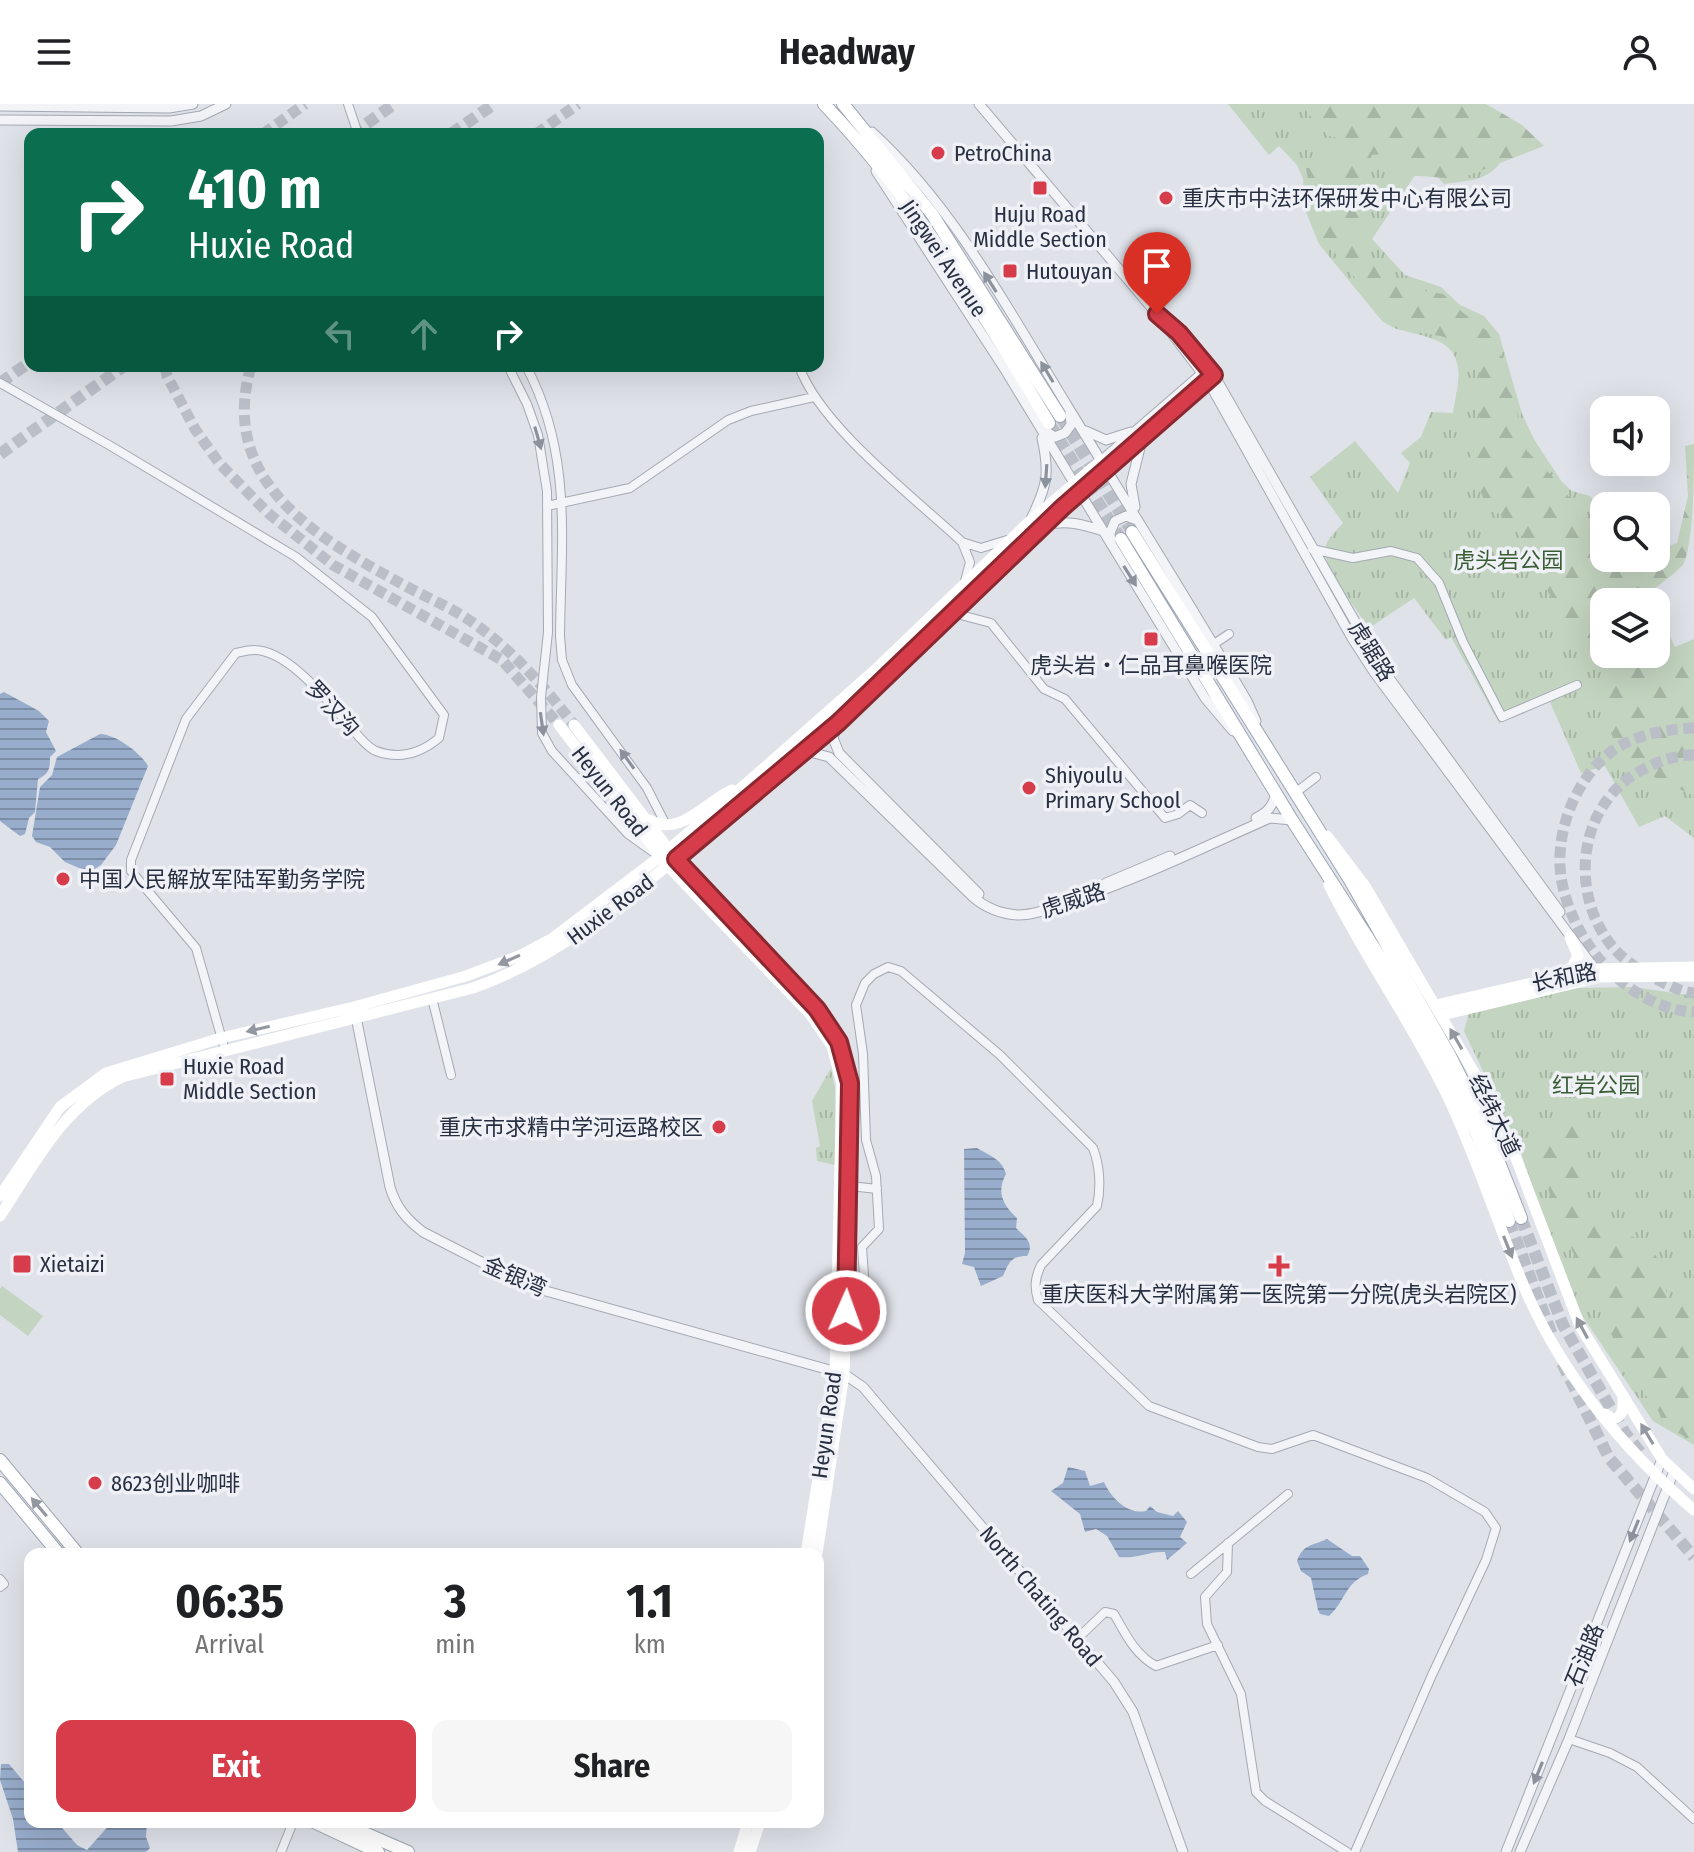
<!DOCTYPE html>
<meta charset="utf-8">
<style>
:root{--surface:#fff;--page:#f6f6f6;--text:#202124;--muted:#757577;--accent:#d63c49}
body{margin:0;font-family:"Fira Sans Condensed","Noto Sans SC",sans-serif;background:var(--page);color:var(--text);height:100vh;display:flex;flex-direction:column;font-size:30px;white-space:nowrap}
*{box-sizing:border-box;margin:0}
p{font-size:26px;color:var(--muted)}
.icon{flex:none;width:44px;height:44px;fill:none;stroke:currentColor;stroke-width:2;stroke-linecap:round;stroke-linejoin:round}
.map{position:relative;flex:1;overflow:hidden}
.drawer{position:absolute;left:24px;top:1444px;width:800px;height:280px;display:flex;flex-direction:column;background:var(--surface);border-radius:16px;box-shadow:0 8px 32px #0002}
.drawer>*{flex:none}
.guide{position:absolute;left:24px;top:24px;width:800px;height:244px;border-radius:16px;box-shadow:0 8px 32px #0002;background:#0b6e4f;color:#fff;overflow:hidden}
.tools{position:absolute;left:1590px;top:292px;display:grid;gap:16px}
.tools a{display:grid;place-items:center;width:80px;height:80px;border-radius:16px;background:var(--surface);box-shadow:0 8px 32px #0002;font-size:40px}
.pin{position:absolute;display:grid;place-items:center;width:68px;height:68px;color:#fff;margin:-82px -34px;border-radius:50% 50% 50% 0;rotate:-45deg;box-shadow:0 0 8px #0007}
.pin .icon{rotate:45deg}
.me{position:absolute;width:88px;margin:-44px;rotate:2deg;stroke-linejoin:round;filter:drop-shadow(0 0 6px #0008)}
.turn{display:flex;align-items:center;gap:28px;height:168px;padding:0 32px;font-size:36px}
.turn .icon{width:104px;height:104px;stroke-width:2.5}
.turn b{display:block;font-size:56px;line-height:68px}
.lanes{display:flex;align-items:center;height:76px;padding:0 32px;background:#0003;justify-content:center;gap:40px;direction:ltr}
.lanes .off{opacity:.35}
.eta{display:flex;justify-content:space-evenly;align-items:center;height:136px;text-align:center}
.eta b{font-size:48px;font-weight:700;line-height:56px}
.action{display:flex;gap:16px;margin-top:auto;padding:16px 32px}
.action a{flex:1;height:92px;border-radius:16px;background:var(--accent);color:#fff;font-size:32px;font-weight:700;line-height:92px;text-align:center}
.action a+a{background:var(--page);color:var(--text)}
header{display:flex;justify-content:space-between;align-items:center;height:104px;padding:0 32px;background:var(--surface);font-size:36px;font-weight:700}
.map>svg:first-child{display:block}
</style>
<header><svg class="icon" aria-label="menu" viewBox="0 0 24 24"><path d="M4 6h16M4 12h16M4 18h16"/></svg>Headway<svg class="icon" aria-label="person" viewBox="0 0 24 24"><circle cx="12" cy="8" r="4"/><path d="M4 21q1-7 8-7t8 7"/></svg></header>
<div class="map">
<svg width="1694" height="1748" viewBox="0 0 1694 1748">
<defs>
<pattern id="grass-tufts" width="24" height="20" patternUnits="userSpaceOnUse" patternTransform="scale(2)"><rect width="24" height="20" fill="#c3d4c0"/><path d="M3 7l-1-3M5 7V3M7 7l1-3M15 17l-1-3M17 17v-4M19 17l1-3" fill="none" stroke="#a8b6a6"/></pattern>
<pattern id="forest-firs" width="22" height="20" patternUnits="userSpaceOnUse" patternTransform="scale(2)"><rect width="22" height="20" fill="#c3d4c0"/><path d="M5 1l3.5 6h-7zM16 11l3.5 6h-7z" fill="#a8b6a6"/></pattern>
<pattern id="water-rules" width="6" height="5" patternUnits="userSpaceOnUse" patternTransform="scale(2)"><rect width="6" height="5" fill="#98adcc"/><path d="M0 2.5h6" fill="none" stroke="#7c8da7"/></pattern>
</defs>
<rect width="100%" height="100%" fill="#dfe2e9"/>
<path fill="url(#grass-tufts)" d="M1228,0H1471L1488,12L1504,53C1489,78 1470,76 1444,80L1424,58L1372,135L1405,171L1441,183L1460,201L1484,212L1499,230L1522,310L1535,337L1562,378L1572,387L1590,392L1604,410V454L1643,473L1655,498H1604V550H1656V500L1694,587V734L1665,712L1639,723L1605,662L1581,669L1550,598L1499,619L1451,533L1446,536L1414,494L1369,524C1358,507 1322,463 1325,445C1326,435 1337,426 1343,419L1310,373L1355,337L1398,389L1410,359L1401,349L1421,333L1431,308L1453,309C1455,295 1460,278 1458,264C1454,226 1406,235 1382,217L1319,140L1306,108L1303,75L1297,61L1279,42L1269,51Z
M1634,883L1694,892V1341L1653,1317L1569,1192L1520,1046L1464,927L1469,909L1577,884Z
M831,964L835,984V1061L817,1057L816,1044L820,1042L812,997Z"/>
<path fill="url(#forest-firs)" d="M1300,0H1486L1522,21L1544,42L1459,75L1406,71L1391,49L1372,51L1355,93L1363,139L1388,181L1443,190L1462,208L1490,229L1499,243L1527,347L1554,374L1579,406L1604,425V454H1656V447L1677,439L1688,392L1685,342L1694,340C1694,371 1694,433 1684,459C1673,474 1653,481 1643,498H1604V549L1577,545L1569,523L1527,452L1524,434L1484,396L1469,355L1482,331L1478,298L1481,247L1441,232L1396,225L1318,128L1306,64L1334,62L1343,43L1342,34L1328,32Z
M1656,527L1675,543L1694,535V692L1631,662L1601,609L1594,587L1603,583L1606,550H1656Z
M1610,1013L1608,1028C1566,1049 1575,1089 1606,1117C1620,1129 1640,1133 1652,1147C1671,1166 1654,1206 1694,1203V1338L1672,1325L1632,1273L1554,1108L1545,1071L1537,1059L1534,1045L1537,1032C1559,1017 1584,1015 1610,1013Z"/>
<path fill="#c3d4c0" d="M2,1182L43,1212L28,1232L0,1211V1185Z"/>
<path fill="url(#water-rules)" d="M4,588L39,607L49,617L46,628L56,647L50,653C50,665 49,670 38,675L35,708L29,714L25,730L20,732L0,717V590Z
M100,630C115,630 141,649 148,662L116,741L101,761L93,766L79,764L65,758L50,743L36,738L32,732L40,683L52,671L57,653Z
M977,1044C990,1052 1002,1055 1006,1070C996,1088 1003,1101 1017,1114L1016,1124C1025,1133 1035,1139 1027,1152C1011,1152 1009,1158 1003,1172L981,1182L974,1163L962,1160L965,1149L964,1045Z
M1068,1363L1085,1367L1090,1382L1104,1378C1111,1394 1128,1411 1146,1407L1150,1402L1157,1408L1173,1412L1178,1407L1187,1418L1180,1433L1187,1439L1167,1456L1165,1448C1149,1447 1137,1455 1119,1453L1107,1432L1096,1425L1085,1428L1080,1410L1051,1387L1063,1379Z
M1327,1435L1352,1452H1360L1369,1465L1368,1470C1345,1478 1345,1498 1329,1512L1320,1510L1318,1506L1311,1474L1301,1467L1297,1457C1303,1440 1312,1442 1327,1435Z
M1,1660H9L30,1685V1718H57L77,1741L87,1746L112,1718H147L146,1733L150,1744L146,1748H18L13,1715L0,1676Z"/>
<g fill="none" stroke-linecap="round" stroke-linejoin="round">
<path stroke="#babec7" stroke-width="11" stroke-dasharray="11 5.5" stroke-linecap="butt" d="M263,30L305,0
M536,30L578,0
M165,262L167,272L195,325L219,359L268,409L333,461L502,556L559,621
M251,262C218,377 314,432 402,480C423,492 446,501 466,514C510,543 542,580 574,621
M1694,624C1665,625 1631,631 1607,651C1574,679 1555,729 1561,773C1571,837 1627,904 1694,908
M1694,651C1675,651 1659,657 1642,666C1579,699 1568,786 1611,841C1622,855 1638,865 1654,874C1667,880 1680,888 1694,889"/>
<path stroke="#babec7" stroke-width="12" stroke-dasharray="12 6" stroke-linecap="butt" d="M1060,312L1132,428
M1049,319L1121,435
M1521,1114L1563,1221L1625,1329L1643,1352
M1509,1117L1552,1231
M1562,1259L1609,1354L1694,1453"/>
<path stroke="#babec7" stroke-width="12" stroke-dasharray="12 6" stroke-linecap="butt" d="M352,30L394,0
M451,30L494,0
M0,279L30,258
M0,350L124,262"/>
<g stroke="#a4a9b3" stroke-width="10">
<path id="minor" d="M348,0L358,30
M508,262L527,300L538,331L547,387L548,528L541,593L542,629L552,647L628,730L653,748
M526,262C573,350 561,437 560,532L562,556L572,581L647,684L666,721
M799,262C820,322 914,393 962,438
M0,279L109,341L296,453L372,513L444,611L439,634C421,649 400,656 376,647C366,643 356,629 349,621C328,597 288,546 254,546C248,546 241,548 236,549L186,615L131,756V767L196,844L225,946
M547,402L630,384L728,316L751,307L814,293
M1312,445L1353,454L1391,447L1417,454L1439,479L1463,538L1502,613L1577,581
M965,477L970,458L962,438L981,444L1007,436
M953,509L991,519L1044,585L1065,595L1165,714L1178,710L1190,701L1202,709
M1214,540L1229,530
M1295,689L1316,673
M432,894L451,971
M850,1082L877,1085
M866,1201L862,1143L879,1125L876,1072L866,1036L863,950L856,901L865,879L874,870L888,863L901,867L1000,951L1093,1044C1100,1062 1101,1084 1097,1102L1041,1161C1035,1174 1034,1182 1038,1196L1149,1302L1258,1343L1272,1345L1313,1331L1427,1374L1485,1408L1496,1424L1486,1456L1432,1571L1355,1748
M1228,1439L1227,1468L1205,1493L1207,1520L1241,1590L1256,1688L1265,1697L1347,1748
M1191,1470L1288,1390
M0,1475L4,1480L0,1483
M1077,1535L1105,1508L1114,1510C1125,1529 1135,1551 1156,1562L1218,1541
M1569,1635L1610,1649L1637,1663L1694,1715
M281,1748L293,1718"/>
</g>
<g stroke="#a4a9b3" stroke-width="11">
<path id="tertiary" d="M979,0L1157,210L1208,277L1352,534L1374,568L1597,868
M0,2L169,4L193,0
M0,16L171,17L201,12L226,0
M872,28C955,104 1009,207 1068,303C1128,401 1189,498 1247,597L1256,617
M876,67L1004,264L1205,594L1233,627
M1168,220L1179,229L1214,271L1381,563L1560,808
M1042,325L1055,333L1065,329L1071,321L1070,308
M1086,327L1106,336L1131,328
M1102,356L1205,267
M1107,365L1210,275
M1135,403L1131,380L1142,336
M1031,415C1047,382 1050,370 1042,334
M1045,421C1067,416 1082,420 1103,427
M1111,440L1110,429L1115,417L1126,412L1137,416
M838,619L833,634L839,649L979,790
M806,647L829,653L973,793C986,804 1000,810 1018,811C1038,811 1058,801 1077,795C1143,773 1206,742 1270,714L1292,716
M1256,714C1268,708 1272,703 1276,690
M1106,779L1170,752
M355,908L390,1083C396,1103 406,1115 423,1128L528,1182L844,1270L863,1283L1114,1578L1133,1608L1183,1748
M1506,1748L1662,1355
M1520,1748L1569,1635L1674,1367"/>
</g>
<g stroke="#9ea6b6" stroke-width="14">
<path id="primary" d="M824,0C915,95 981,206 1049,319
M843,0L932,110L1060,312
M1132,428L1350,776L1449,950L1483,1018L1521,1114
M1121,435L1292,716L1400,884L1440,954L1476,1028L1509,1117
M0,1356L78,1450
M0,1379L59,1450
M314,1718L378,1748
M339,1718L408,1748"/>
</g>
<use href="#minor" stroke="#f2f4f7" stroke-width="8"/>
<use href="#tertiary" stroke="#f2f4f7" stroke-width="9"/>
<path stroke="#fff" stroke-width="11" d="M559,621L668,762L810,910L832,942L842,980L835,1268L806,1450
M574,621L676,755L817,905L839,938L846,958L850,979V1082L844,1270L817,1450
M649,716C682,733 703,699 732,686
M1327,732L1365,782L1490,996L1511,1041L1580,1222L1662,1355L1694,1385
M1329,781C1365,854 1413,920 1448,993C1478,1056 1498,1122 1525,1185C1562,1271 1624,1346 1694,1406
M1560,870L1572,863L1578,852L1570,833
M1436,901L1594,865L1694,863
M1442,911L1600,873L1694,872
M0,1092L60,1003L106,969L221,934L354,903L466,872L519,852L553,834L661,752L747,679L874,567L1029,418L1102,356
M0,1112C35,1059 63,1002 122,973L473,884C556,855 627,795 695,739C771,676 846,612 918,544C981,484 1040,420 1107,365
M1605,1310L1613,1315C1625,1312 1623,1301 1623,1291
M739,1748L748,1718
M750,1748L760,1718"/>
<use href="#primary" stroke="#fff" stroke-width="12"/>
</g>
<defs><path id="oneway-solid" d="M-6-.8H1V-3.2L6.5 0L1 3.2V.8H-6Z" transform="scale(2)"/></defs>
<g fill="#8c929c">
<use href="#oneway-solid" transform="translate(990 178) rotate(-122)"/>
<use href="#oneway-solid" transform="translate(1047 268) rotate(-121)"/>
<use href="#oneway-solid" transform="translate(538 334) rotate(74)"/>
<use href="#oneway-solid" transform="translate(1046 372) rotate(94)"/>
<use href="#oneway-solid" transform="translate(1130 472) rotate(58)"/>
<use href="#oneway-solid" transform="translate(542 620) rotate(82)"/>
<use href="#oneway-solid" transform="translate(627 655) rotate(-126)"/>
<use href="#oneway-solid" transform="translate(1634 1427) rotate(112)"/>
<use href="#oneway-solid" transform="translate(1538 1669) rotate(112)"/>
</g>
<g fill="#9397a0">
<use href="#oneway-solid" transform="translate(509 856) rotate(156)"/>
<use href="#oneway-solid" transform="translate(258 925) rotate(167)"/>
<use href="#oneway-solid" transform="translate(1456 935) rotate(-120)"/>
<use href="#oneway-solid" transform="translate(1508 1143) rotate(68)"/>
<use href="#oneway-solid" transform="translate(1582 1224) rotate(-118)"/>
<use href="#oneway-solid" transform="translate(1647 1330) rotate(-121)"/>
<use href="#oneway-solid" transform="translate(39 1403) rotate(-130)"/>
</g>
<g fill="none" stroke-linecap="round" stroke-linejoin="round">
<g stroke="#8b272f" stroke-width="20">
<path id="route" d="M846,1207L850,979L839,938L817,905L676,755L838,619L1063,403L1214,271L1179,229L1157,210"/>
</g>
<use href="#route" stroke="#d63c49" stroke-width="14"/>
</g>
<g fill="#d63c49" stroke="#eff1f7" stroke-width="3">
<circle cx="938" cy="49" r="8"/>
<rect x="1032" y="76" width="16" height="16" rx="4"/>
<circle cx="1166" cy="94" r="8"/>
<rect x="1002" y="159" width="16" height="16" rx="4"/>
<rect x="1143" y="527" width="16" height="16" rx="4"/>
<circle cx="1029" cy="684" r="8"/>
<circle cx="63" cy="775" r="8"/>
<rect x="159" y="967" width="16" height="16" rx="4"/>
<circle cx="719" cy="1023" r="8"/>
<rect x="12" y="1150" width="20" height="20" rx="4"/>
<path d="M1275 1150h8v8h8v8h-8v8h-8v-8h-8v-8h8z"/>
<circle cx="95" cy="1379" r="8"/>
</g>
<g text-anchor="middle" stroke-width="7" stroke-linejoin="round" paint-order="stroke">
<g font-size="22" fill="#272f41" stroke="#eff1f7" text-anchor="start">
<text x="954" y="57">PetroChina</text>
<text x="1182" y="102">重庆市中法环保研发中心有限公司</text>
<text x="1040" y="118" text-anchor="middle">Huju Road<tspan x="1040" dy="25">Middle Section</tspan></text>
<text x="1026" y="175">Hutouyan</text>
<text x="1151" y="569" text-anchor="middle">虎头岩‧仁品耳鼻喉医院</text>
<text x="1045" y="679">Shiyoulu<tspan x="1045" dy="25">Primary School</tspan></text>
<text x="79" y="783">中国人民解放军陆军勤务学院</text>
<text x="183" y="970">Huxie Road<tspan x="183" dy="25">Middle Section</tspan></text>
<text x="703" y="1031" text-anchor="end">重庆市求精中学河运路校区</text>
<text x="40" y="1168">Xietaizi</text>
<text x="1279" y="1198" text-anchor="middle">重庆医科大学附属第一医院第一分院(虎头岩院区)</text>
<text x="111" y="1387">8623创业咖啡</text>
</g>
<g font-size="22" fill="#272f41" stroke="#eff1f7">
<text transform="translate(944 154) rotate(56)" y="8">Jingwei Avenue</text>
<text transform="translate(1372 547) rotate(58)" y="8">虎踞路</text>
<text transform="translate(333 604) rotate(47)" y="8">罗汉沟</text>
<text transform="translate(610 687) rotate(52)" y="8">Heyun Road</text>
<text transform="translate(1073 796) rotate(-18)" y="8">虎威路</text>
<text transform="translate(610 805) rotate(-37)" y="8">Huxie Road</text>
<text transform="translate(1564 873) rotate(-11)" y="8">长和路</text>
<text transform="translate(1495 1011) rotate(64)" y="8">经纬大道</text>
<text transform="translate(515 1172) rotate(24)" y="8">金银湾</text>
<text transform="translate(826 1321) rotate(-82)" y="8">Heyun Road</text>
<text transform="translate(1041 1492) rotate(50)" y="8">North Chating Road</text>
<text transform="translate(1584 1551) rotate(-68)" y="8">石油路</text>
</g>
<g font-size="22" fill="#395e33" stroke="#eff1f7">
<text x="1508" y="464">虎头岩公园</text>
<text x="1596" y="989">红岩公园</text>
</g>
</g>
</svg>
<div class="tools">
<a><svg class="icon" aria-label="sound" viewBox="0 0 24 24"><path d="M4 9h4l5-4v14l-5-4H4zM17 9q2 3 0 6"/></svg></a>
<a><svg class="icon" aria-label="search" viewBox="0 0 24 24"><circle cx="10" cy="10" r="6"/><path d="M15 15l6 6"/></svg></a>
<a><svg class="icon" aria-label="layers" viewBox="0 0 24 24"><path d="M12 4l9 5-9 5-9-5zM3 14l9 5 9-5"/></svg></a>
</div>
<div class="pin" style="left:1157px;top:210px;background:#d93025"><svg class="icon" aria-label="arrive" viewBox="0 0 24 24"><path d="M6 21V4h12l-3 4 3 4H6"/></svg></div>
<svg class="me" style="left:846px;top:1207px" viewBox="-20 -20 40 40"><circle r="17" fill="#d63c49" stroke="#fff" stroke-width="3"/><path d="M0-11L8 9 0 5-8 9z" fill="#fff"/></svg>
<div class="guide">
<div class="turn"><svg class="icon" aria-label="right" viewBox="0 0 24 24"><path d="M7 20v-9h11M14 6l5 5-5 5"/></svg><div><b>410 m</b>Huxie Road</div></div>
<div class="lanes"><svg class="icon off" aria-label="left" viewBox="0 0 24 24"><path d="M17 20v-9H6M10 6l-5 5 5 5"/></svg><svg class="icon off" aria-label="ahead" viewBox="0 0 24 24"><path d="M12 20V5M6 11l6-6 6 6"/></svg><svg class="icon" aria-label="right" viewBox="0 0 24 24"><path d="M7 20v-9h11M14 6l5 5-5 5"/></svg></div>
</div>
<section class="drawer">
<div class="eta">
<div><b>06:35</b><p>Arrival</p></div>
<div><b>3</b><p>min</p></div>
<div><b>1.1</b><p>km</p></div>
</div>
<div class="action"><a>Exit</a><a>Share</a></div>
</section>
</div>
